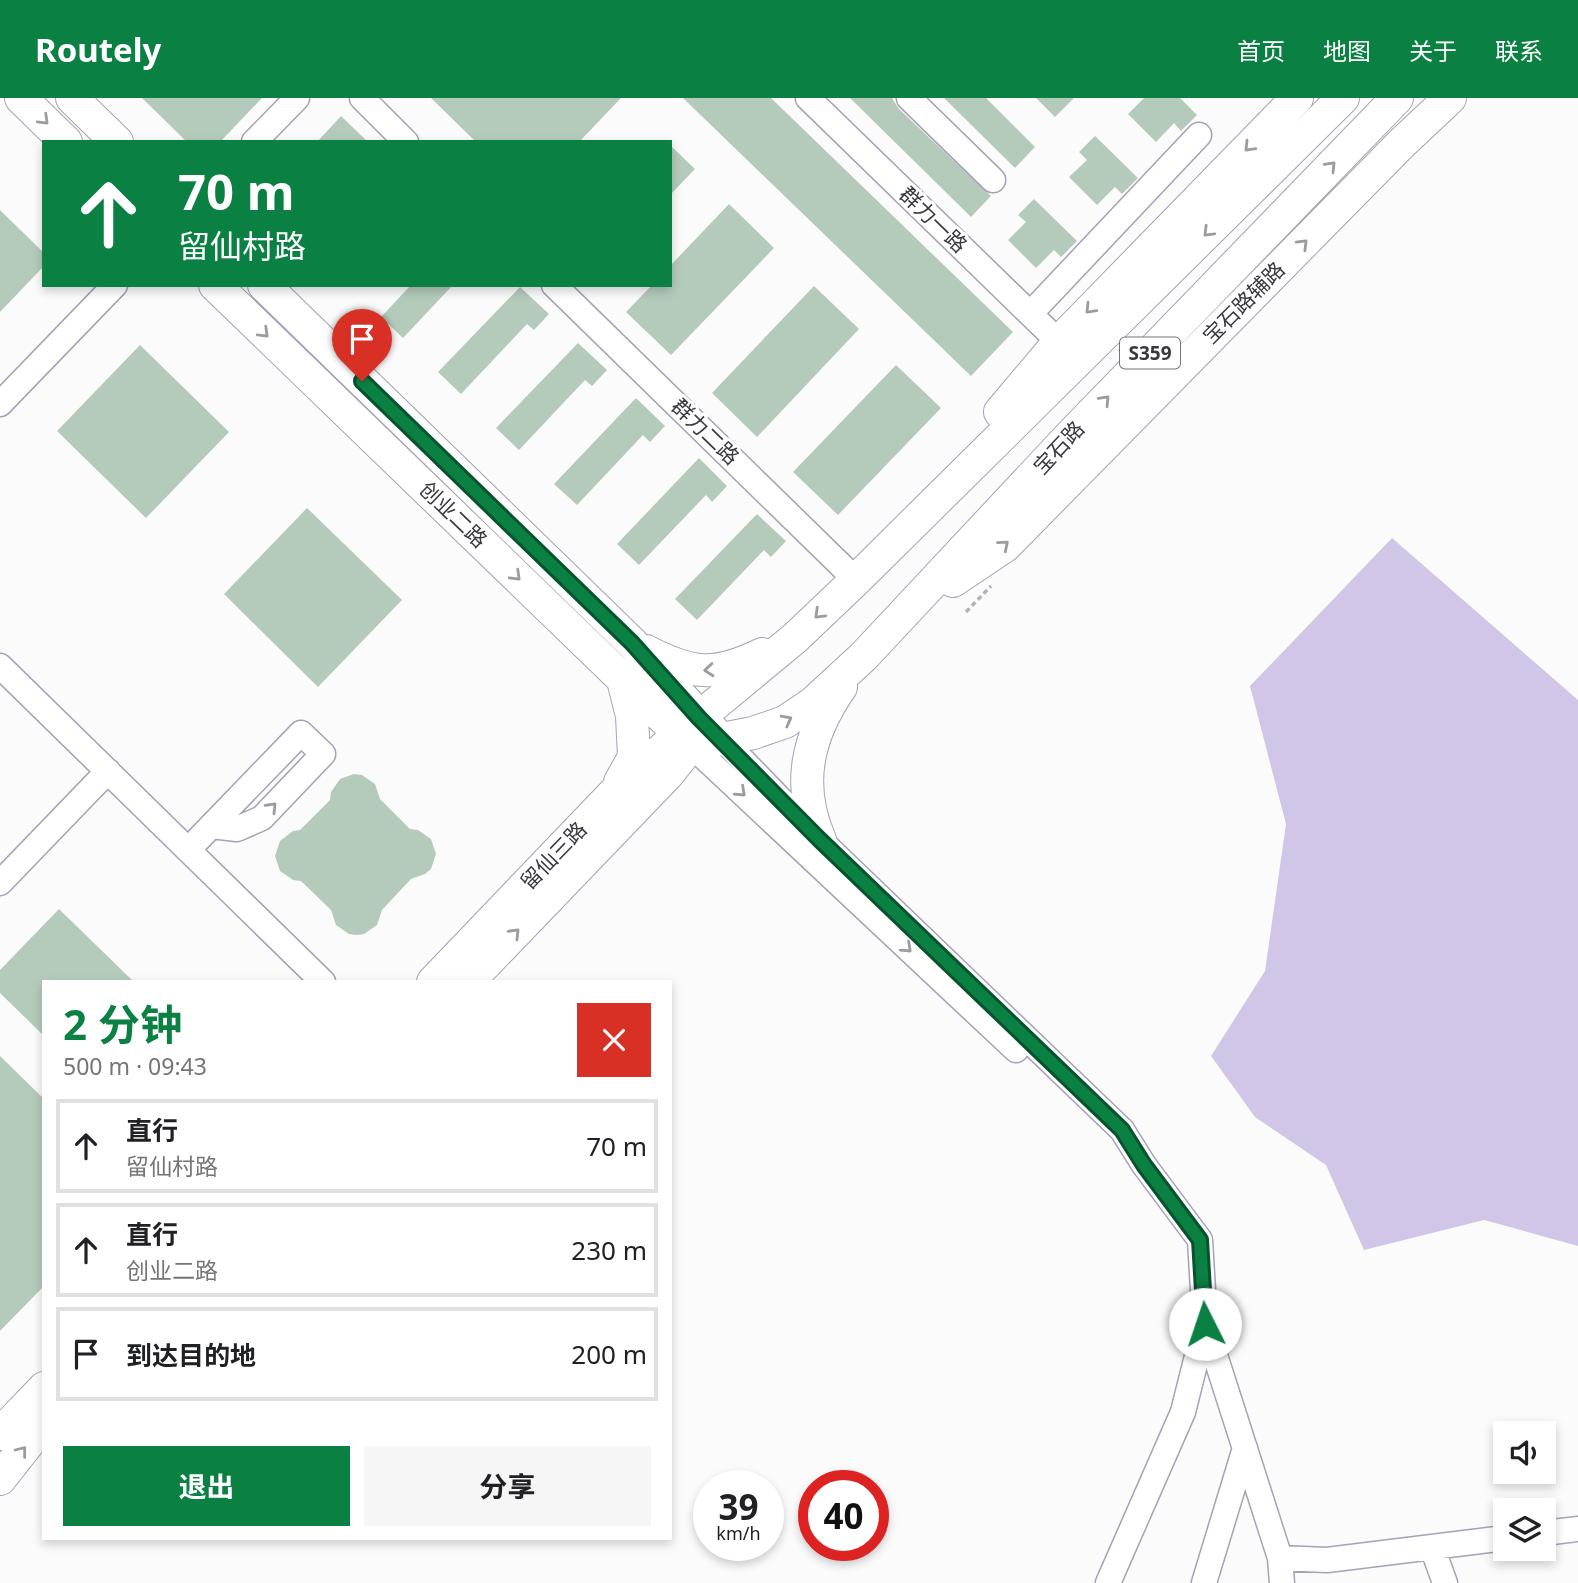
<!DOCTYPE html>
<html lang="zh">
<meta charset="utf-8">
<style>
:root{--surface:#fff;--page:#f6f6f6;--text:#202124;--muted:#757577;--line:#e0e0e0;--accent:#0b8043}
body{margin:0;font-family:"Noto Sans","Noto Sans SC",sans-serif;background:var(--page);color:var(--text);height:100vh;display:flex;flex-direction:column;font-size:26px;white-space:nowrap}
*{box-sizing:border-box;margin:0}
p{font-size:23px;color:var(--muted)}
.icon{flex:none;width:38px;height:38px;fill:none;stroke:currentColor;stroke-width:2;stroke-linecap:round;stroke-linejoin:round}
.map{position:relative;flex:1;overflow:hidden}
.details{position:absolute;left:42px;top:882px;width:630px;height:560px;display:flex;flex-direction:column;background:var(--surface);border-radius:0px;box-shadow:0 4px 10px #0003}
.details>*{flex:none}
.top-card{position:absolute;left:42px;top:42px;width:630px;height:147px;border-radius:0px;box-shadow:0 4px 10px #0003;background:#0b8043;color:#fff;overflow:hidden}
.fabs{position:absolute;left:1493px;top:1323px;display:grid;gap:14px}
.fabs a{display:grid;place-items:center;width:63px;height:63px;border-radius:0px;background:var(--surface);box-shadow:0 4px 10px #0003;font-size:35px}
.speed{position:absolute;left:693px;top:1372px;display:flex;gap:14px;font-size:35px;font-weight:700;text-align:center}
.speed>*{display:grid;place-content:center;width:91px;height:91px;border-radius:50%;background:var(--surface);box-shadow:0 4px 10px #0003;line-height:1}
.speed small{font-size:18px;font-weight:400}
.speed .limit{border:10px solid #d22;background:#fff;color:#111}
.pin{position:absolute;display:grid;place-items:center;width:60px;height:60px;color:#fff;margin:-72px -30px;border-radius:50% 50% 50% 0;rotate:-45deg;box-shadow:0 0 7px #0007}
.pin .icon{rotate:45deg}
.me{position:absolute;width:77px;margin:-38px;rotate:356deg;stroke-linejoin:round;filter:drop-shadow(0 0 5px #0008)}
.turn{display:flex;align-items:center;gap:24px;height:147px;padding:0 21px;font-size:32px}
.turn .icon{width:91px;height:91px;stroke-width:2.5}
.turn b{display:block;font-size:49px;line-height:60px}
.round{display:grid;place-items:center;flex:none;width:74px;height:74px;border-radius:0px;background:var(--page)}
.headline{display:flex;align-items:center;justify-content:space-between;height:119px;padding:0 21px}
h1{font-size:42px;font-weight:700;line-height:52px;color:var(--accent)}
.cta{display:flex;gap:14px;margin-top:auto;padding:14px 21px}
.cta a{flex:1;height:80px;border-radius:0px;background:var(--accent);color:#fff;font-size:28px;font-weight:700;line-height:80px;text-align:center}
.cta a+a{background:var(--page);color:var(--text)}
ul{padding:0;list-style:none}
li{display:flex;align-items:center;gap:21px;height:94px;margin:0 14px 10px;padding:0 7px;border:4px solid var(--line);border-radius:0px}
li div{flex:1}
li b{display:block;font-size:26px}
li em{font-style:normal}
header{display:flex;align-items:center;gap:42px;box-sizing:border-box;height:98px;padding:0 35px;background:var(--accent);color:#fff}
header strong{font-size:33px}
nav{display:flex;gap:38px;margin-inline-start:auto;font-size:24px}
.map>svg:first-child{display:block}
</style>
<header>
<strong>Routely</strong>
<nav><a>首页</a><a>地图</a><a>关于</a><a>联系</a></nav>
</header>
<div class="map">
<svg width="1578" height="1485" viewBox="0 0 1578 1485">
<rect width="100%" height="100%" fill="#fbfbfb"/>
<path fill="#d1c6e8" d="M1392,440L1578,602V1148L1484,1122L1364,1152L1326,1067L1255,1019L1211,958L1265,873L1286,726L1250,588Z"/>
<path fill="#b4cbbb" d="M142,0H262L220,44H187Z
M431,0H621L579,44H476Z
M683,0H771L1013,234L971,278Z
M850,0H892L899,11L991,98L971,119Z
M944,0H986L1035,49L1015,70Z
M1036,0H1074L1055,19Z
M1144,0H1180L1197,17L1181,33L1174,25L1156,44L1128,16Z
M341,18L368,44H317Z
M1095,38L1138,80L1122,96L1115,89L1097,107L1069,79L1087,62L1079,54Z
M670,47L695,71L670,97Z
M1034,101L1077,143L1061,159L1054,152L1036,170L1008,142L1026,124L1018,117Z
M729,106L774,150L671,257L626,214L652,187H670V168Z
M0,112L44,155V168L0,214Z
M411,187H453L403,240L381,219Z
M814,188L859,231L757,339L712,295Z
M520,189L549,216L534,232L527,226L461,296L438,274Z
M578,245L607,272L592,288L585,282L519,352L496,330Z
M140,247L229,334L146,420L57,333Z
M896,267L941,310L838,417L793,374Z
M636,300L665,328L650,344L643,337L577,407L554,386Z
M699,360L727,388L712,404L706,397L639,467L617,446Z
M307,410L402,502L318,589L224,496Z
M757,416L786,443L771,459L764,452L697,522L675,501Z
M354,676L362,677L375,686L380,701L410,731L418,732L431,741L436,756L431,771L425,776L411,781L382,812L377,827L364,836L357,837L349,836L336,827L331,812L301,783L293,782L280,773L275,758L280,743L293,733L300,732L330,702L331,694L340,681Z
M59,811L134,884H44V938L0,895V872Z
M0,958L44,1001V1188L0,1233Z"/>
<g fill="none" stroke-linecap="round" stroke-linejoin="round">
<g stroke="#a7a0b7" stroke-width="27">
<path id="minor" d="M362,0L406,44
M808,0L1059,244
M909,0L993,82
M254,44L297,0
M554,187L856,482
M1030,216L1199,37
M0,306L115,187
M0,568L323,884
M723,642L820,742L1122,1032L1144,1067L1200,1142L1205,1226L1183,1314L1108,1485
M691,647L1016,952
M188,752L301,635L323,656L262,720L237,731L211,728
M0,785L108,673
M1205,1226L1280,1460L1282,1485
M1544,1435L1578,1431
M1432,1449L1445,1485
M1280,1460L1327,1462L1505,1440
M1204,1485L1245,1350"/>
</g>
<g stroke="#a7a0b7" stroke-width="34">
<path id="major" d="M21,0L66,44
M72,0L117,44
M215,187L691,647
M264,187L632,545L714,634
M1000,314L1059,244L1297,0
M953,483L1005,448L1402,45L1450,0
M646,553C692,577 715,579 762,556
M691,647L753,635L785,624L813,605L864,558L1067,341L1397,0
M620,684L634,659L632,618L623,582
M820,742C796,687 807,638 841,589
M433,884L614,695L679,636L795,540L856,482L1343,0
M468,884L668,676L691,647
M0,1336L44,1290
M0,1381L44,1325"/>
</g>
<path stroke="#b4b3b7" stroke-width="3.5" stroke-dasharray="5 3.5" stroke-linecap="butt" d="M966,514L991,488"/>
<use href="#minor" stroke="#fff" stroke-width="24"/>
<use href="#major" stroke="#fff" stroke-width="32"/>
</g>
<defs><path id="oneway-chevron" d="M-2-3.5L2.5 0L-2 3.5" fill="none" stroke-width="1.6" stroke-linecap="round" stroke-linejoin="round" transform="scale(1.75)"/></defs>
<g stroke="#9c9ba0">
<use href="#oneway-chevron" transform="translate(44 22) rotate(44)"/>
<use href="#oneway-chevron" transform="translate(1249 49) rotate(134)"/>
<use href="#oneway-chevron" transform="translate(1331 68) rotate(-46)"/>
<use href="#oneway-chevron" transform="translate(1208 134) rotate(135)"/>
<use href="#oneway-chevron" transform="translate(1303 146) rotate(-45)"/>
<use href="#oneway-chevron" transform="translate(1090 211) rotate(134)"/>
<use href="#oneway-chevron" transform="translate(264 235) rotate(44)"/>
<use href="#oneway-chevron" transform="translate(1105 302) rotate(-46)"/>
<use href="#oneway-chevron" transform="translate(1004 447) rotate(-40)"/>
<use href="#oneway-chevron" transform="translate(516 478) rotate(44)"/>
<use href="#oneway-chevron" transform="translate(819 516) rotate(136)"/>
<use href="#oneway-chevron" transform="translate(709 572) rotate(175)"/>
<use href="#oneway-chevron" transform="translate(787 622) rotate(-28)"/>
<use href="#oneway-chevron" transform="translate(741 694) rotate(43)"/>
<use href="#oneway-chevron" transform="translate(272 709) rotate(-46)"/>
<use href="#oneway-chevron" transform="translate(515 835) rotate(-46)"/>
<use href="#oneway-chevron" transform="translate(907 850) rotate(43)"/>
<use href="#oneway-chevron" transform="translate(22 1353) rotate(-52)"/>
</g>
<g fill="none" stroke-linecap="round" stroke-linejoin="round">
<g stroke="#07532c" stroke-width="18">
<path id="route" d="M362,283L632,545L699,620L820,742L1122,1032L1144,1067L1200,1142L1205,1226"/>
</g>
<use href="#route" stroke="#0b8043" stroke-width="12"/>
</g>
<g text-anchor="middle" stroke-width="6" stroke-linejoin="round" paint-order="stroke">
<rect fill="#fff" stroke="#75737a" stroke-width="2" x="1120" y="239.5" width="60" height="31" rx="5"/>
<g font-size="19" font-weight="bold" fill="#3a3741">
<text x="1150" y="262">S359</text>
</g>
<g font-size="21" fill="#3a3741" stroke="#fff">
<text transform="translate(933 122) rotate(44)" y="7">群力一路</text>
<text transform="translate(1244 205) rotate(-45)" y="7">宝石路辅路</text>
<text transform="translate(705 334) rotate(44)" y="7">群力二路</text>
<text transform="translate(1059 350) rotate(-47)" y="7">宝石路</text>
<text transform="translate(453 417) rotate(44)" y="7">创业二路</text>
<text transform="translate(554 758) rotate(-46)" y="7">留仙三路</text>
</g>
</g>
</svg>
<div class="fabs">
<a><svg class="icon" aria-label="sound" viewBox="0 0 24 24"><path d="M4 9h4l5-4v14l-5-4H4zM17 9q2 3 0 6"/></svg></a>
<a><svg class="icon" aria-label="layers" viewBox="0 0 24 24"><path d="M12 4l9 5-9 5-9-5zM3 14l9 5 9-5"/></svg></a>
</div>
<div class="speed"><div>39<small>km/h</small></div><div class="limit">40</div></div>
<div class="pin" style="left:362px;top:283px;background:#d93025"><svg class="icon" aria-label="arrive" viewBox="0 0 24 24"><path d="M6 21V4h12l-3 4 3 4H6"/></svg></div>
<svg class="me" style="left:1205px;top:1226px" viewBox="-20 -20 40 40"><circle r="19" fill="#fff"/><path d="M0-13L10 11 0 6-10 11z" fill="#0b8043"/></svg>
<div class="top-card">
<div class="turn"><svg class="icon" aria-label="ahead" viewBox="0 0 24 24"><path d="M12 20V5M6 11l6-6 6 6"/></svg><div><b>70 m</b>留仙村路</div></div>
</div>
<section class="details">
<div class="headline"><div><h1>2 分钟</h1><p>500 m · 09:43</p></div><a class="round" style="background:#d93025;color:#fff"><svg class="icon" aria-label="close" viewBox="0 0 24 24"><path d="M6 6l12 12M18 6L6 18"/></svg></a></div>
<ul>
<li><svg class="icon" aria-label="ahead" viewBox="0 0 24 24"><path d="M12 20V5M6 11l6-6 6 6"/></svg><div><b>直行</b><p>留仙村路</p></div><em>70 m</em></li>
<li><svg class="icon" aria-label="ahead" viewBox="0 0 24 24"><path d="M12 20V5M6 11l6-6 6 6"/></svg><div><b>直行</b><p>创业二路</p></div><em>230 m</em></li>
<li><svg class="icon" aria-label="arrive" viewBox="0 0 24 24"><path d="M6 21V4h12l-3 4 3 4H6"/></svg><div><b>到达目的地</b></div><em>200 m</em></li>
</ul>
<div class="cta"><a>退出</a><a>分享</a></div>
</section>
</div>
